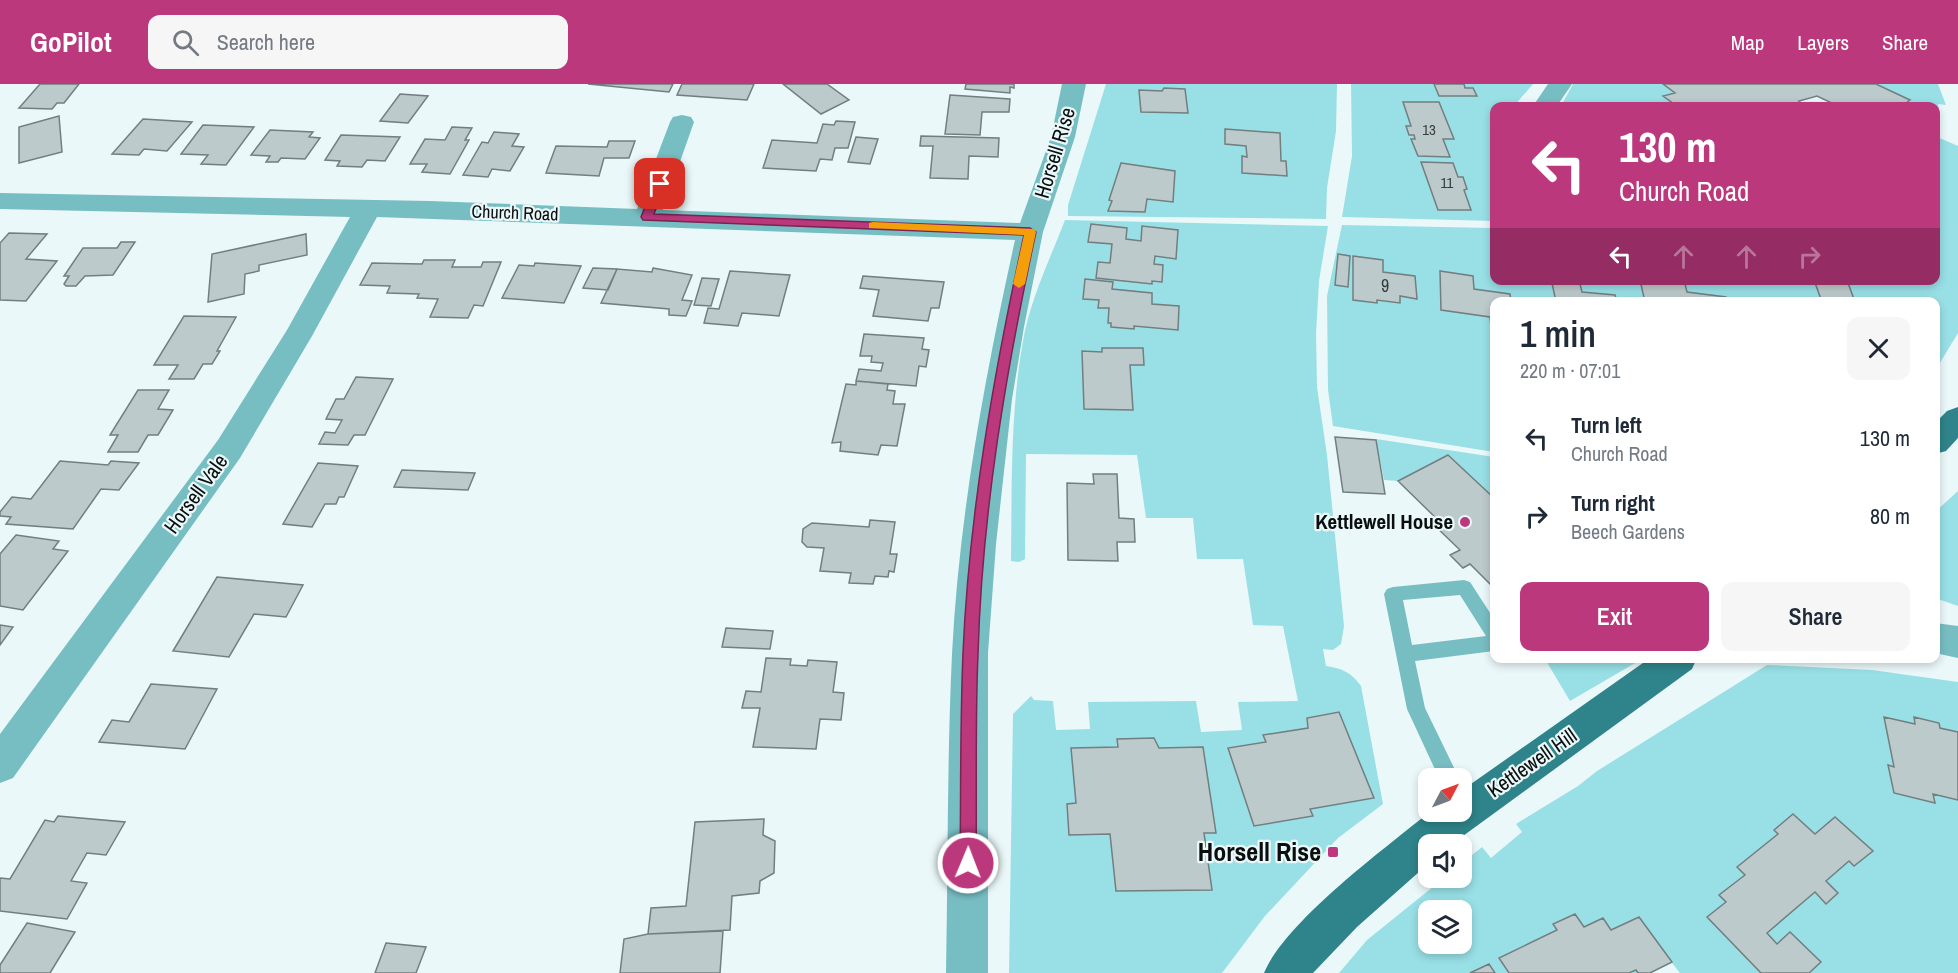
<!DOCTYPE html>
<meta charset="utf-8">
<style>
:root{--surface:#fff;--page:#f6f6f7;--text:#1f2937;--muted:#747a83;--accent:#bb387d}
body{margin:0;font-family:"Archivo Narrow",sans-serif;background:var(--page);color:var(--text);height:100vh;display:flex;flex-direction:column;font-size:22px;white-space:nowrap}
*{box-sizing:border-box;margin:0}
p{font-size:20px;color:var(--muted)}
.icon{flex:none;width:33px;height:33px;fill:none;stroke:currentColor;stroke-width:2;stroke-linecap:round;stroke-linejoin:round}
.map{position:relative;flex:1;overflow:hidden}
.details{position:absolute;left:1490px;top:213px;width:450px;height:366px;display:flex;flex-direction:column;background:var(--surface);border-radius:12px;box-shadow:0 3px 9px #0003}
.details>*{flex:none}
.banner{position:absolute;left:1490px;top:18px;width:450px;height:183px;border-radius:12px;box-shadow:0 3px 9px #0003;background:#bb387d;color:#fff;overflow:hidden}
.needle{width:39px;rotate:49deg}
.buttons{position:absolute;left:1418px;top:684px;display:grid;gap:12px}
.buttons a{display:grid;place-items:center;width:54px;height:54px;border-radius:12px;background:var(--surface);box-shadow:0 3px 9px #0003;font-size:30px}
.pin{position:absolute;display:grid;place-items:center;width:51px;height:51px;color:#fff;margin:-26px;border-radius:12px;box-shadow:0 3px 9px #0006}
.me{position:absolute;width:66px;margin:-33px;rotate:1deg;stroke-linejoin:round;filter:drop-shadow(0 0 4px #0008)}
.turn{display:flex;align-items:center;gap:21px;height:126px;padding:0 30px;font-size:27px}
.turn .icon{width:78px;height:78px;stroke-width:2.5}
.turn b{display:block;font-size:42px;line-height:51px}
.lanes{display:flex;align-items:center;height:57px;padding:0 30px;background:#0003;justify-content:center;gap:30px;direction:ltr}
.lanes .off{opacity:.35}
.round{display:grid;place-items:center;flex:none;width:63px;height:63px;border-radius:12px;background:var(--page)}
.headline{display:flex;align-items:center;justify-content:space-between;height:102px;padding:0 30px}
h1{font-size:36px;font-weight:600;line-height:45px}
.action{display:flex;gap:12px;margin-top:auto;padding:12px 30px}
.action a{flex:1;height:69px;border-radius:12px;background:var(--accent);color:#fff;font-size:24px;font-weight:600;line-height:69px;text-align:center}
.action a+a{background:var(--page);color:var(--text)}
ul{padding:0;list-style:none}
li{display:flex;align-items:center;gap:18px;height:78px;padding:0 30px}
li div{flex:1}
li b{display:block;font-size:22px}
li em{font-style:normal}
header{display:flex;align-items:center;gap:36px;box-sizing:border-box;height:84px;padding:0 30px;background:var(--accent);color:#fff}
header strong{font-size:28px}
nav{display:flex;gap:33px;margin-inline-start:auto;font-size:21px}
.search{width:420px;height:54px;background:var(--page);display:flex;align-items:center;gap:15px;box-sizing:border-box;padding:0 21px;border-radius:12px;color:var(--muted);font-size:22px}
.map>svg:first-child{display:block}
</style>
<header>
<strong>GoPilot</strong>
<div class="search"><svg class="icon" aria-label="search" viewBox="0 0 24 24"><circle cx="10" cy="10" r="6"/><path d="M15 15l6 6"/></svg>Search here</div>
<nav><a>Map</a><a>Layers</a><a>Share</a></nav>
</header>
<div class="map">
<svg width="1958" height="889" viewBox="0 0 1958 889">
<rect width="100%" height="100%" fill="#ebf8f9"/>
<path fill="#98e0e6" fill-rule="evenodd" d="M1106,0H1337L1336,47L1327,104L1326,135L1068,132V121Z
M1351,0H1533L1514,22H1494V46L1491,50L1494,69V137L1342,133L1352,72Z
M1573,0H1663L1675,9L1664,12L1677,22H1561Z
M1876,0H1938L1946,21L1938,20L1939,26L1935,27V22H1902L1910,16Z
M1935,52L1958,62V249L1935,287V218H1494V368L1333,342L1328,306L1327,212L1342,141L1491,144L1494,154V196H1935Z
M1065,136L1328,142L1319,197L1316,250L1317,303L1327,371L1344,542L1341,560L1333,566L1323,565L1326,582C1342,584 1352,589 1361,602L1383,720L1338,754L1265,832L1222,889H1009L1013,630L1031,612L1034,616L1053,617L1056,646L1090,645L1088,618L1196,617L1201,648L1242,646L1238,618L1298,617L1283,542L1253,541L1243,475H1197L1193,434H1146L1137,371L1026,370L1025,475L1019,478L1011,477C1012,403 1010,330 1023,257C1030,216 1050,175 1065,136Z
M1376,355L1494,373V414L1448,371L1398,397L1384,396Z
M1958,407V522L1935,514V428Z
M1545,575H1642L1570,617Z
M1767,581L1872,586L1958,598V889H1680L1672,879L1650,889H1339L1367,856L1444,794H1461V780L1482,763L1491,774L1522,748L1516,740L1578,702L1597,687ZM1428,826H1461V860H1428Z"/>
<path fill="#bdcacb" stroke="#727e7f" stroke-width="1.5" d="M40,0H79L64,19H57L52,25L19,24Z
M588,0H673L669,8Z
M682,0H754L747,16L677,11Z
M783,0H827L849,16L821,30Z
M966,0H1014V4L1010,3V9L965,5Z
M1434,0H1464L1465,4H1473L1477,12H1439Z
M1663,0H1876L1910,16L1902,22H1838L1817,12L1799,17L1805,22H1677L1663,12L1675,9Z
M1164,4L1185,5L1188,29L1141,28L1139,6L1162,7Z
M400,10L428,12L408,39L380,37Z
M950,11L1010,15L1009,28H982L980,51L945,50Z
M1403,18H1439L1454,55H1443L1450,73L1418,72L1411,55H1415L1414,51H1409L1406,42H1411Z
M59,32L62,68L19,79V43Z
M143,35L192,38L167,67L144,65L139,71L112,70Z
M836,37L855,38L848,64H835L832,76L820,75L816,87L763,84L772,56L817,59L823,40L834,41Z
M203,41L254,43L226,81L201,80L208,71L181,70Z
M452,43L472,44L465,56H469L450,90L422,88L427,80H410L425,55L445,56Z
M1225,45L1280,49L1281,77H1286L1287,92L1242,89V72L1247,73L1246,62L1225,60Z
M270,46L313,48L309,53L320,54L305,75L281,74L278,78H266L270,72L251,71Z
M494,48L519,50L512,62L524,63L510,87L492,85L488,93L463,91L482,58L488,59Z
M341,51L400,53L385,77L367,76L362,83L337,82L340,77L325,76Z
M921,52L999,54L998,73L969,72L968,95L930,94L933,62H920Z
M856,53L878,55L870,80L848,78Z
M609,57H635L629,74H604L599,92L546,89L556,62L607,63Z
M1421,78L1453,79L1458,93H1463L1467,105L1464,106L1471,126H1438Z
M1121,79L1175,87L1173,118L1147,115L1145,128L1108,127L1112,117L1109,116Z
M1091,140L1127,144L1126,155L1141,157L1142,142L1178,146L1176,175L1155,172L1154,180L1163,181L1162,198L1152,197V200L1096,194L1098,178L1110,179L1112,160L1088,158Z
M9,149L47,150L26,175L57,177L26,217L0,216V159Z
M306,150L307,171L259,181V187L245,190L244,210L208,218L212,170Z
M121,158H135L113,191L85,192L76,202H66L64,200L69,192H64L83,164H117Z
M1338,170L1350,172L1348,203L1335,201Z
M1353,172L1383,176V188L1415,192L1417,215L1400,212V219L1377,216V219L1353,216Z
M424,176H455L452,183H481L483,178H501L483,222L474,221L468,234L430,233L438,215L417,214L419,210L387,209L390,202L360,201L372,179L422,180Z
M535,179L581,182L564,219L502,214L519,181L534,182Z
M593,184L617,185L608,206L583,204Z
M653,184L692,191L682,216L692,217L686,232L669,231V225L601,219L617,185L652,188Z
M730,187L790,191L779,232L742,229L738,242L704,239L708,224L719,225Z
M1440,187L1473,192L1474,205L1510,210L1511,218H1494V243L1491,242L1490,233L1441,226Z
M863,192L944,198L939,224H931L928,237L873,232L879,206L860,204Z
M702,194L719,195L711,222L694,221Z
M1085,195L1113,198L1112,205L1152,209V220L1179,222L1178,246L1134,242V245L1111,243V239H1108L1109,224H1098L1099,216L1083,215Z
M1540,196H1579L1582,208L1615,211L1617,218H1556L1552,199Z
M1640,196H1684L1687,208L1726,213L1727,218H1645Z
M1814,196L1848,199L1855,218H1822Z
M184,232L236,233L217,267H220L212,280H203L194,295H169L178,281H154Z
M864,250L924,254L922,265L929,266L926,283L919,282L916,302L856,297L859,285L881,287L883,279L871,278L872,272H860Z
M1102,264H1143L1144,281H1130L1133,326L1084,325L1082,267L1102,268Z
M356,293L393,295L365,351H354L348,361L319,360L325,348L335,349L342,336L326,335L336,315H344Z
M856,297L888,300L887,306L895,307L893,320H905L897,362L881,361L878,371L840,367L841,358L832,359L846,300L856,301Z
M138,306H169L158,325L173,326L158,351H148L138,368H108L118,351H110Z
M1335,353L1376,356L1385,410L1343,408Z
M1448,371L1494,414V504L1470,480L1463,484L1450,471L1460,466L1433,440L1439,437L1398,397Z
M60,377L108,381L111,377L139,379L119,406L101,405L73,445L6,440L11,433L0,432V428L12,413L31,415Z
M318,379L358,382L344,413H339L336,420H325L312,443L283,440Z
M402,386L475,389L468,406L394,403Z
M1093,390H1117L1119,434L1134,435L1135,458H1117L1118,477L1068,476L1067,399L1094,400Z
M870,436L895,438L890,470H897L894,488L889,487L888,493L875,492L873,500L849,499L851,489L820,487L824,464L807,463L802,458L803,445L812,439L869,443Z
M16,451L59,457L53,465L68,467L23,526L0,522V470Z
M217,493L303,501L286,533L254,530L229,573L173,567Z
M0,541L13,543L0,561Z
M726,544L773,547L770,565L722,563Z
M766,574L791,575L790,581L807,582L808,576L837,578L833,608L844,609L841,636L820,635L816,665L753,663L760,624H742L746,607L761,608Z
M151,600L217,605L185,665L99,658L112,636L129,638Z
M1339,628L1374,714L1310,725L1313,732L1254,742L1228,664L1266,658L1263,651L1308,644L1307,634Z
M1884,633L1915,640L1914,633L1939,639L1940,644L1958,648V716L1933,710L1935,719L1894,709L1888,681L1894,683Z
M1154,654L1159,664L1203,663L1216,749H1204L1212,806L1116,807L1110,750L1069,751L1067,720L1076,719L1071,664L1118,663L1117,655Z
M1793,730L1815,750L1835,733L1873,767L1854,782L1849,777L1826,797L1838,809L1826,820L1815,808L1767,849L1777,860L1790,848L1821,878L1809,889H1761L1707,833L1726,818L1719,811L1745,791L1737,783L1778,750L1774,746Z
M58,732L125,738L106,771L87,769L71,797L87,799L67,835L0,827V794L10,795L45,736L54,738Z
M764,735L763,751L775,757L774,789L760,797L759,809L732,812L730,846L648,850L651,824L686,822L695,738Z
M1575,830L1584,843L1603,834L1611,846L1639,833L1672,878L1650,889H1638L1636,886L1629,889H1509L1499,874L1557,846L1553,840Z
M27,839L75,848L50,889H0V881Z
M723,847L720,889H620L624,855L648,850Z
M386,859L426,863L416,889H375Z
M1489,880L1495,889H1470Z"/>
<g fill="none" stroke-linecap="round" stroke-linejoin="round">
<path fill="#77bec3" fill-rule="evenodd" d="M1464,496L1470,498L1494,535V567L1415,577L1425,624L1459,694H1439L1407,625L1384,510L1387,505L1393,503ZM1460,511L1486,552L1412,561L1403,516Z"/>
<path fill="#77bec3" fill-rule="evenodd" d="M1062,0H1086L1075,53L1043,148L1024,243L1012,315L996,460L988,569V889H946C948,783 947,676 952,570C959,431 985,292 1015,156L377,133L312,252L240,374L13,694L0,699V650L218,356L287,246L350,133L0,125V109L430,117L637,125L670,38L673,33L682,31L691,33L694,38L663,126L1020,139L1051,53Z
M1548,0H1572L1557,22H1533Z"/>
<path fill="#77bec3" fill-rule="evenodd" d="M1935,539L1958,542V574L1935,569Z"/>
<path fill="#2e848a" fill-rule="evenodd" d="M1958,323V354L1946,367L1935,370V339L1947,327Z
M1650,574H1697L1692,585L1452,760H1428V780L1357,843L1313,889H1264C1283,843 1367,778 1407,746C1414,741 1425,730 1433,728C1441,725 1453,728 1461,728V707Z"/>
</g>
<path fill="#bb387d" stroke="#7a2451" stroke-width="1.5" d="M660,96L665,100L654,130L1030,144L1036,148C1006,286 982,428 978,570C975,639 977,709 976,779L974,785L968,787L962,785L960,779C961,709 960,639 963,569C969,429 994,288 1024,151L643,136L641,133L654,100Z"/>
<path fill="#f59e0b" d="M873,138L1034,145L1036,148L1025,200L1019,204L1013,200L1024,151L869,144V139Z"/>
<g fill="#bb387d" stroke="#ebf8f9" stroke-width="2">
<circle cx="1465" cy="438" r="6"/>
<rect x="1327" y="762" width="12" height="12" rx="3"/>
</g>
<g text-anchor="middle" stroke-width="4.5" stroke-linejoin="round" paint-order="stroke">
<g font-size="15" fill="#373d3d">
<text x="1429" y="51">13</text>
<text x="1447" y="104">11</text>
</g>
<g font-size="18" fill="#0a0e0e" stroke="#ebf8f9">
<text transform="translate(515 129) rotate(2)" y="6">Church Road</text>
</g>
<g font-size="18" fill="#373d3d">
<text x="1385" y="208">9</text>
</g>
<g font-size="21" fill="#0a0e0e" stroke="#ebf8f9">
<text transform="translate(1055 69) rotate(-73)" y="7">Horsell Rise</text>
<text transform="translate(196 410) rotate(-54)" y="7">Horsell Vale</text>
<text transform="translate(1532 679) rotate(-35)" y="7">Kettlewell Hill</text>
</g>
<g font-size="21" font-weight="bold" fill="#0a0e0e" stroke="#ebf8f9" text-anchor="end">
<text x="1453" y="445">Kettlewell House</text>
</g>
<g font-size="26" font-weight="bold" fill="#0a0e0e" stroke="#ebf8f9" text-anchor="end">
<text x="1321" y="777">Horsell Rise</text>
</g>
</g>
</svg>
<div class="buttons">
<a><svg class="needle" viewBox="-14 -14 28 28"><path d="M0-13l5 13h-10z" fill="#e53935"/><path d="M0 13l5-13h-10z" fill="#747a83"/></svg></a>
<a><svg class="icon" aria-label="sound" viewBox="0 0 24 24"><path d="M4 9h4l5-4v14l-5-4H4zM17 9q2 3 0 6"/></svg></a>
<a><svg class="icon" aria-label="layers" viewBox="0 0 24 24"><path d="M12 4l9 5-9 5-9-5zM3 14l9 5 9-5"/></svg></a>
</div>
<div class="pin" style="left:660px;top:100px;background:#d93025"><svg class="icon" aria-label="arrive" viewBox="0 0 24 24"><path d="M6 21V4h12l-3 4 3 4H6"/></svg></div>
<svg class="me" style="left:968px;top:779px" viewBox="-20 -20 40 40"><circle r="17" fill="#bb387d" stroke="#fff" stroke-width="3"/><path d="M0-11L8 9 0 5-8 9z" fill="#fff"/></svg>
<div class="banner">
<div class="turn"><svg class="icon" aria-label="left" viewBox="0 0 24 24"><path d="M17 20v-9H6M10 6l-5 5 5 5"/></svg><div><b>130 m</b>Church Road</div></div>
<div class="lanes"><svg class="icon" aria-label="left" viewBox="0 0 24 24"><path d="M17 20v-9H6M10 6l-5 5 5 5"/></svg><svg class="icon off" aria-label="ahead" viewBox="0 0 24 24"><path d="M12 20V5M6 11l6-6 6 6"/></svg><svg class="icon off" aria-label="ahead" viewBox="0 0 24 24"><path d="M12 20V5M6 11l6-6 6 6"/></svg><svg class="icon off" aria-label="right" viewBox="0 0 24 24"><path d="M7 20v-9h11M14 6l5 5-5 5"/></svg></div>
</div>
<section class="details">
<div class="headline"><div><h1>1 min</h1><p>220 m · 07:01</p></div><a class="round"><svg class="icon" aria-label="close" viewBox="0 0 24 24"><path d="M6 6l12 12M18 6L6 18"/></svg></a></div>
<ul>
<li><svg class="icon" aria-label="left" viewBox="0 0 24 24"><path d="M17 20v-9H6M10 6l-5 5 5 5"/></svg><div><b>Turn left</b><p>Church Road</p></div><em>130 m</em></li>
<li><svg class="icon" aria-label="right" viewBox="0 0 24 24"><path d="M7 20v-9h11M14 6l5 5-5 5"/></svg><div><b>Turn right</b><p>Beech Gardens</p></div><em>80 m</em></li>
</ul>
<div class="action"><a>Exit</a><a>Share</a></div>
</section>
</div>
